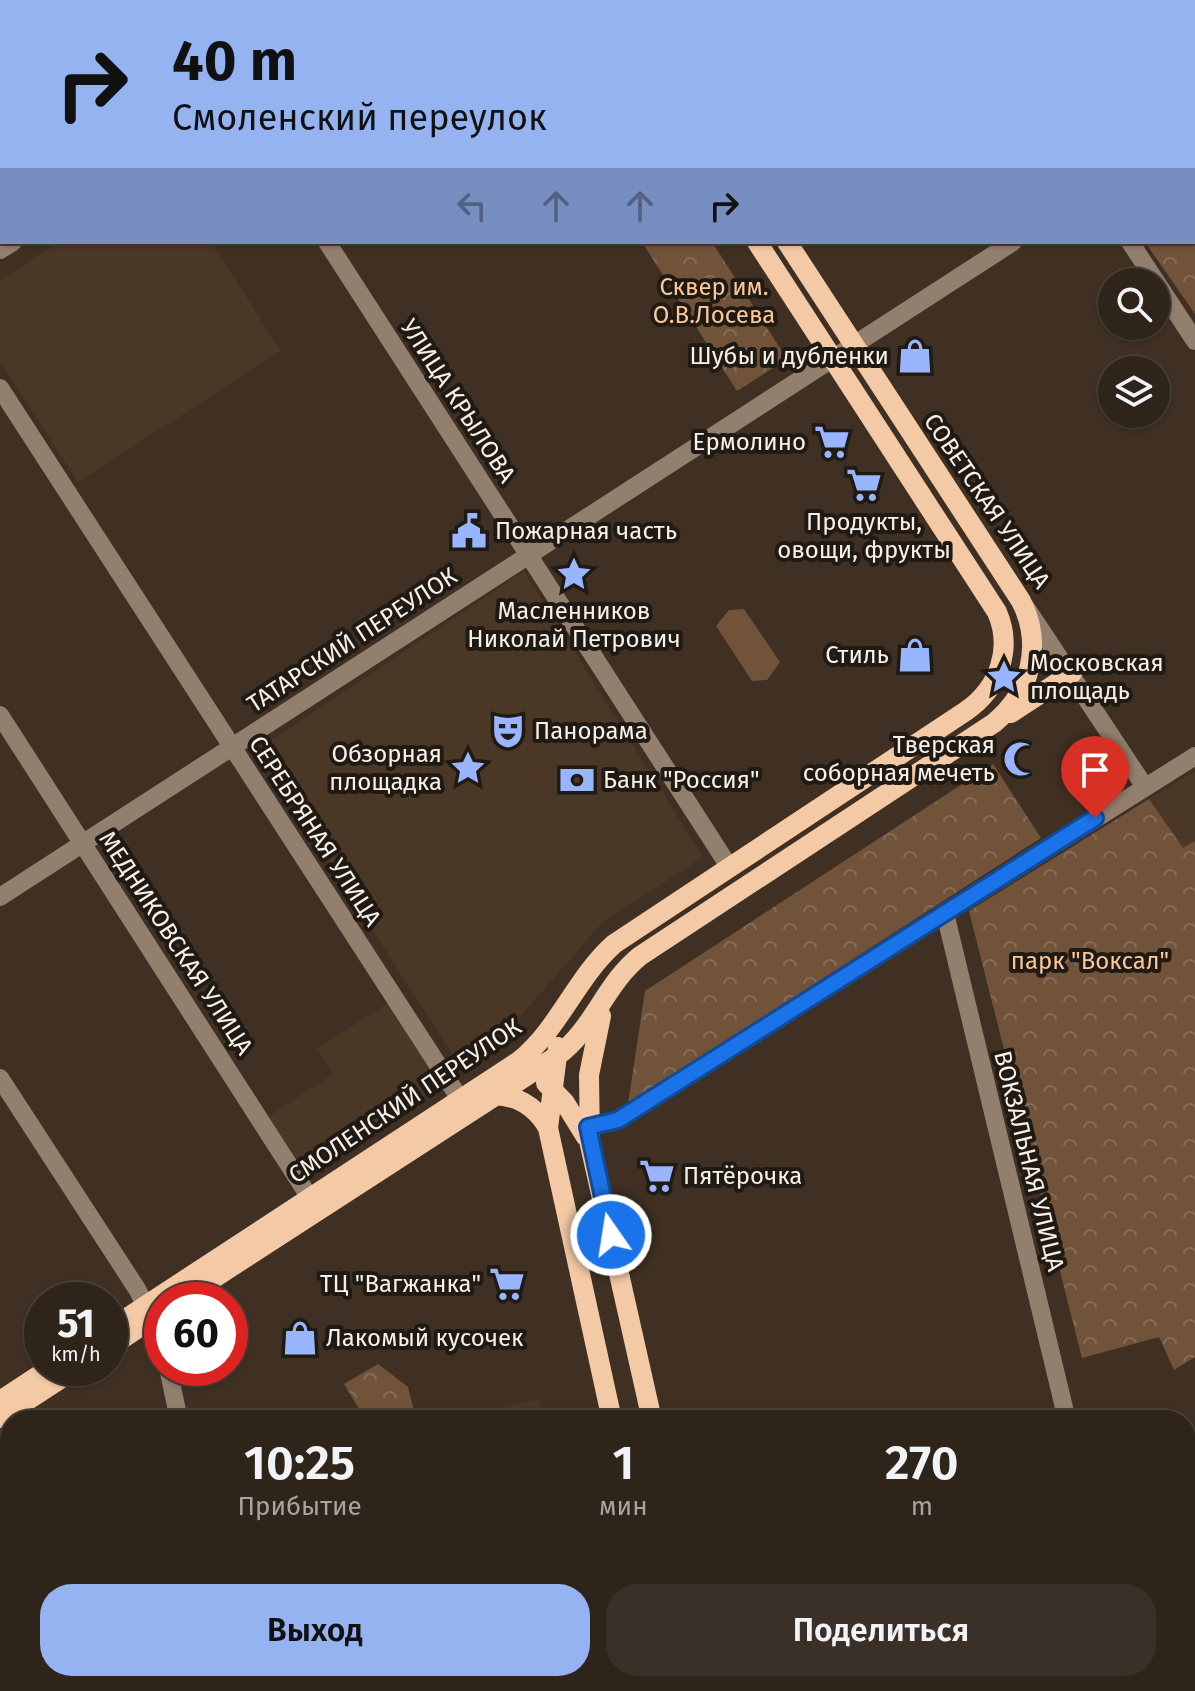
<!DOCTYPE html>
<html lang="ru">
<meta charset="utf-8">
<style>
:root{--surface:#2f241a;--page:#3b3027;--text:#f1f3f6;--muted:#a7a4a2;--line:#4a4139;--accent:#95b2f1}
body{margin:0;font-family:"Fira Sans",sans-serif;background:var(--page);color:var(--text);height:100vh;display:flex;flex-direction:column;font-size:30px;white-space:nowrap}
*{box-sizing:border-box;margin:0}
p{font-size:26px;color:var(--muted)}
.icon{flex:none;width:44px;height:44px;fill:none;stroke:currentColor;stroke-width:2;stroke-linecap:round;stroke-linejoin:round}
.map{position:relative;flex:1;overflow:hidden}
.sheet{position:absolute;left:0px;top:1410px;width:1196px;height:282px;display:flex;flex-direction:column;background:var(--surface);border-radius:32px 32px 0 0;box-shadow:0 2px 6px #0004,0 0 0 2px var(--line)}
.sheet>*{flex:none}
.top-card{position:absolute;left:0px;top:0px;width:1196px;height:244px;box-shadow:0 2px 6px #0004,0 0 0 2px var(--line);background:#95b2f1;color:#111;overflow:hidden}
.tools{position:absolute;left:1098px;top:268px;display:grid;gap:16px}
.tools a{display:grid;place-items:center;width:72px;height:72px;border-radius:50%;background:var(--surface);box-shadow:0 2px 6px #0004,0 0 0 2px var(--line);font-size:40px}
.speed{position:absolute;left:24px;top:1282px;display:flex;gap:16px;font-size:40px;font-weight:700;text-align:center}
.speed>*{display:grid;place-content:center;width:104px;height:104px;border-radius:50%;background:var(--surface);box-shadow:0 2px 6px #0004,0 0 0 2px var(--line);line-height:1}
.speed small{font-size:20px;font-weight:400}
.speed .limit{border:12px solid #d22;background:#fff;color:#111}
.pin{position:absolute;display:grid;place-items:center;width:68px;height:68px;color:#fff;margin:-82px -34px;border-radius:50% 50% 50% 0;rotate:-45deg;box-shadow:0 0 8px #0007}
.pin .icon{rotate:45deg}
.me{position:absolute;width:88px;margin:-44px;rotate:347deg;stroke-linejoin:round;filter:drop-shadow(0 0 6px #0008)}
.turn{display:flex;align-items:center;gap:28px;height:168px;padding:0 40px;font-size:36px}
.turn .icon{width:104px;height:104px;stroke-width:2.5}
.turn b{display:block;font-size:56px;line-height:68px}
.lanes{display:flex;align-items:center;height:76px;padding:0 40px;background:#0003;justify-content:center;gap:40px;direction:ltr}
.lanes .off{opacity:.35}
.eta{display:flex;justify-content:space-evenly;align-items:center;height:136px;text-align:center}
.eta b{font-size:48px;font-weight:600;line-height:56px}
.action{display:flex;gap:16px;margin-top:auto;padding:16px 40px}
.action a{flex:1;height:92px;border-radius:32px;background:var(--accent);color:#111;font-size:32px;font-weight:600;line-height:92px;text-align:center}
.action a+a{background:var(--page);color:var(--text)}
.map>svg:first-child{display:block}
</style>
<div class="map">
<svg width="1195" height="1691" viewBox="0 0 1195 1691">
<defs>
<pattern id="industrial-furrows" width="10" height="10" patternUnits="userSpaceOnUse" patternTransform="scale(2)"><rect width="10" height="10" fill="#4b3725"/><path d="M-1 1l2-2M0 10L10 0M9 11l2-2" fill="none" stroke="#665445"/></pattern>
<pattern id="park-crowns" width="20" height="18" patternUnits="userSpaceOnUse" patternTransform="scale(2)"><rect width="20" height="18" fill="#715339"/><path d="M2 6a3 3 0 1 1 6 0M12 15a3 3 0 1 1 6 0" fill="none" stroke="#866c56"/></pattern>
</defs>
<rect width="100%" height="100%" fill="#3f3023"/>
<path fill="#4b3725" d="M661,0H876L878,2H662Z
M983,0H1195V121L1194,2Z
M59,242H211L281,351L78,482L0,362V280Z
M524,571L703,857L601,924L485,1057L467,1067L454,1057L257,750Z
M1195,771V841L1183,849L1149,799Z
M388,1003L442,1084L305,1175L268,1117L333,1074L317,1049Z
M539,1399L544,1420H448L506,1407Z
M1186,1569L1195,1578V1691H762L760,1682H1186Z
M372,1682H545L506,1691H374Z"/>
<path fill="url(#industrial-furrows)" d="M1195,1441V1571L1186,1559V1443Z"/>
<path fill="#715339" d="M744,609L780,662L767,680L752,681L716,626L729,610Z"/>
<path fill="url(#park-crowns)" d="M1195,142V314L1145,242H1194Z
M642,242H712L787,359L737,391Z
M993,764L1041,838L628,1104L645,991Z
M1149,799L1183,848L1195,841V1357L1174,1370L1159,1337L1082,1358L969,911Z
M378,1364L408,1387L416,1418L366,1420L344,1384Z"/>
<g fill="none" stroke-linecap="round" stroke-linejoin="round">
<path stroke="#937f6d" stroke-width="18" d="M171,0L173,2
M358,0L359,2
M973,0L974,2
M667,2L670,0
M1194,126L1195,125
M327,242L730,868
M1130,242L1195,341
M0,250L13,242
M0,388L460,1099
M1025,606L1145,787
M0,715L310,1198
M0,897L1013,242
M945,913L1067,1420
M0,1078L137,1289L162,1338
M588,1127L618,1120L1195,756
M168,1368L179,1420
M232,1682L234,1691
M1040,1682L1051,1691"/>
<path stroke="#f4caa6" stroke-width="20" d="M600,0L602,2
M630,0L631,2
M1011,713L1072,673
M601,1016L589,1075L590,1145L652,1420
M558,1047L548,1128L612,1420
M546,1083L565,1103L586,1137
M492,1095C518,1095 536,1107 548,1128
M180,1300L557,1056C594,1029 605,984 640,956L994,723C1031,693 1043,644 1021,601L787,242
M110,1329L519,1061C559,1029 576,978 614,944L966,711C999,688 1013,649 997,612L757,242
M110,1347L162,1312
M0,1401L50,1368
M0,1418L77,1368
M671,1682L673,1691
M711,1682L713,1691"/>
</g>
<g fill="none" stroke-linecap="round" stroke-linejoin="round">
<g stroke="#114b97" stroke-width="20">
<path id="route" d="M611,1235L588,1127L618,1120L1095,818"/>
</g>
<use href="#route" stroke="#1a73e8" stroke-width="14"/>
</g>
<defs>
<g id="shop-bare" transform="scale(2.76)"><path d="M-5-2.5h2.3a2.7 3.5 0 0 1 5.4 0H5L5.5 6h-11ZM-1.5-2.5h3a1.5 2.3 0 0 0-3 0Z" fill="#99b5fd" stroke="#201a14" stroke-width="2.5" paint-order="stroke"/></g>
<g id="supermarket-bare" transform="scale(2.76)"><path d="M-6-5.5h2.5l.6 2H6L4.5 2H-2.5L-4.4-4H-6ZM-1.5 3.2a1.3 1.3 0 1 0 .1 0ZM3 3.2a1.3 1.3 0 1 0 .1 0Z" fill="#99b5fd" stroke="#201a14" stroke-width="2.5" paint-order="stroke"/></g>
<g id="civic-bare" transform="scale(2.76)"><path d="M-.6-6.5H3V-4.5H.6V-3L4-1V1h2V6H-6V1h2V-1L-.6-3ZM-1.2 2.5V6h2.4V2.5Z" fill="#99b5fd" stroke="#201a14" stroke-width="2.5" paint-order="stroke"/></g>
<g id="sight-bare" transform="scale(2.76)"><path d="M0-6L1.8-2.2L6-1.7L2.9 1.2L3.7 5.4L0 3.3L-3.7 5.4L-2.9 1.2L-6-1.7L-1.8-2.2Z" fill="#99b5fd" stroke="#201a14" stroke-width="2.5" paint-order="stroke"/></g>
<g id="theatre-bare" transform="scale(2.76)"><path d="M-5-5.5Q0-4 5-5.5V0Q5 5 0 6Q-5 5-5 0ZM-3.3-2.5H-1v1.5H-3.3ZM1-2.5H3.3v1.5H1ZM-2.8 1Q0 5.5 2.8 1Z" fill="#99b5fd" stroke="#201a14" stroke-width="2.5" paint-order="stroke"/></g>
<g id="mosque-bare" transform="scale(2.76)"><path d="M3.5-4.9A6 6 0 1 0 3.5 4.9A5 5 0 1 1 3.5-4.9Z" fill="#99b5fd" stroke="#201a14" stroke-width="2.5" paint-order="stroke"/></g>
<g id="bank-bare" transform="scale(2.76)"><path d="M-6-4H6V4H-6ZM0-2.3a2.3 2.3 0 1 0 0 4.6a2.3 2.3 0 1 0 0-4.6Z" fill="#99b5fd" stroke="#201a14" stroke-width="2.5" paint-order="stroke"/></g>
</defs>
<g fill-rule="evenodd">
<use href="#shop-bare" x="915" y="356"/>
<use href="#supermarket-bare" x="832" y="442"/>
<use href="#supermarket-bare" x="864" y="485"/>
<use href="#civic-bare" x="469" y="531"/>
<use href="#sight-bare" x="574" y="574"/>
<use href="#shop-bare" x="915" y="655"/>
<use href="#sight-bare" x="1004" y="677"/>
<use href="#theatre-bare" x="508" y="731"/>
<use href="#mosque-bare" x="1021" y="759"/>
<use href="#sight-bare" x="468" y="768"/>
<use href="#bank-bare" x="577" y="780"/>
<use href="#supermarket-bare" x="657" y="1176"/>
<use href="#supermarket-bare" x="507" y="1284"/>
<use href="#shop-bare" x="300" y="1338"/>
</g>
<g text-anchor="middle" stroke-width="8" stroke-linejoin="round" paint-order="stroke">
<g font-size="24" fill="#fec798" stroke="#201a14">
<text x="714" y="295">Сквер им.<tspan x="714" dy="28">О.В.Лосева</tspan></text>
<text x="1090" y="969">парк "Воксал"</text>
</g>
<g font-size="24" fill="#faf0e8" stroke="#201a14" text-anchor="end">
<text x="889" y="364">Шубы и дубленки</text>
<text x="806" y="450">Ермолино</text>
<text x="864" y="530" text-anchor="middle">Продукты,<tspan x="864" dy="28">овощи, фрукты</tspan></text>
<text x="495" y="539" text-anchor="start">Пожарная часть</text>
<text x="574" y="619" text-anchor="middle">Масленников<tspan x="574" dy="28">Николай Петрович</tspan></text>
<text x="889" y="663">Стиль</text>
<text x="1030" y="671" text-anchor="start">Московская<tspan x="1030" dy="28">площадь</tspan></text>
<text x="534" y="739" text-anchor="start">Панорама</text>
<text x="995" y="753">Тверская<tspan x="995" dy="28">соборная мечеть</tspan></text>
<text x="442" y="762">Обзорная<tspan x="442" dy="28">площадка</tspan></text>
<text x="603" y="788" text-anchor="start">Банк "Россия"</text>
<text x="683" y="1184" text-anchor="start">Пятёрочка</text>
<text x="481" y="1292">ТЦ "Вагжанка"</text>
<text x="326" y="1346" text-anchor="start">Лакомый кусочек</text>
</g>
<g font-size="24" fill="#faf0e8" stroke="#201a14">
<text transform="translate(458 401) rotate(57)" y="8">УЛИЦА КРЫЛОВА</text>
<text transform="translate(987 501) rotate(56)" y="8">СОВЕТСКАЯ УЛИЦА</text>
<text transform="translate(352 640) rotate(-33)" y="8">ТАТАРСКИЙ ПЕРЕУЛОК</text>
<text transform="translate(315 831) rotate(57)" y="8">СЕРЕБРЯНАЯ УЛИЦА</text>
<text transform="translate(176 943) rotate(57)" y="8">МЕДНИКОВСКАЯ УЛИЦА</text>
<text transform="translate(405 1101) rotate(-34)" y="8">СМОЛЕНСКИЙ ПЕРЕУЛОК</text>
<text transform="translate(1029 1161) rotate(76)" y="8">ВОКЗАЛЬНАЯ УЛИЦА</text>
</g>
</g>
</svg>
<div class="tools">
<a><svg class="icon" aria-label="search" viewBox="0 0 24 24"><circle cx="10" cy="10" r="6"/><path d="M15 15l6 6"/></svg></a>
<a><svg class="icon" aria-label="layers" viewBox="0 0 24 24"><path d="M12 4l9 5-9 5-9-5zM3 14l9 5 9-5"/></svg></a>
</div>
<div class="speed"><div>51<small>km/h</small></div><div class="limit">60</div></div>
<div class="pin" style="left:1095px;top:818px;background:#d93025"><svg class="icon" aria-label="arrive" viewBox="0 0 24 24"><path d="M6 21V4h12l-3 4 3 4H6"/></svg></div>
<svg class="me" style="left:611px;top:1235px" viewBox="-20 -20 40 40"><circle r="17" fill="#1a73e8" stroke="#fff" stroke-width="3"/><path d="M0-11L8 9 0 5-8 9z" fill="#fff"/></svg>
<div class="top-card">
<div class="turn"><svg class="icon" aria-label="right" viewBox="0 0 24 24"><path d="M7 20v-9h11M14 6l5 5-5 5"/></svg><div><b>40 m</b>Смоленский переулок</div></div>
<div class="lanes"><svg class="icon off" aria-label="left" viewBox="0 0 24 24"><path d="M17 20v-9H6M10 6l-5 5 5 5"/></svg><svg class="icon off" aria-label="ahead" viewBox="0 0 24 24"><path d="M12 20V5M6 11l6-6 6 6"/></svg><svg class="icon off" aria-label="ahead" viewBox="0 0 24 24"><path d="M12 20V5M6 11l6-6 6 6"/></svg><svg class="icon" aria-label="right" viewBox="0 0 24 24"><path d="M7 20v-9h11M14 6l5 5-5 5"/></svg></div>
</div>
<section class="sheet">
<div class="eta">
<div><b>10:25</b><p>Прибытие</p></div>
<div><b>1</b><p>мин</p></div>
<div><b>270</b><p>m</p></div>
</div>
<div class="action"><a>Выход</a><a>Поделиться</a></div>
</section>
</div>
